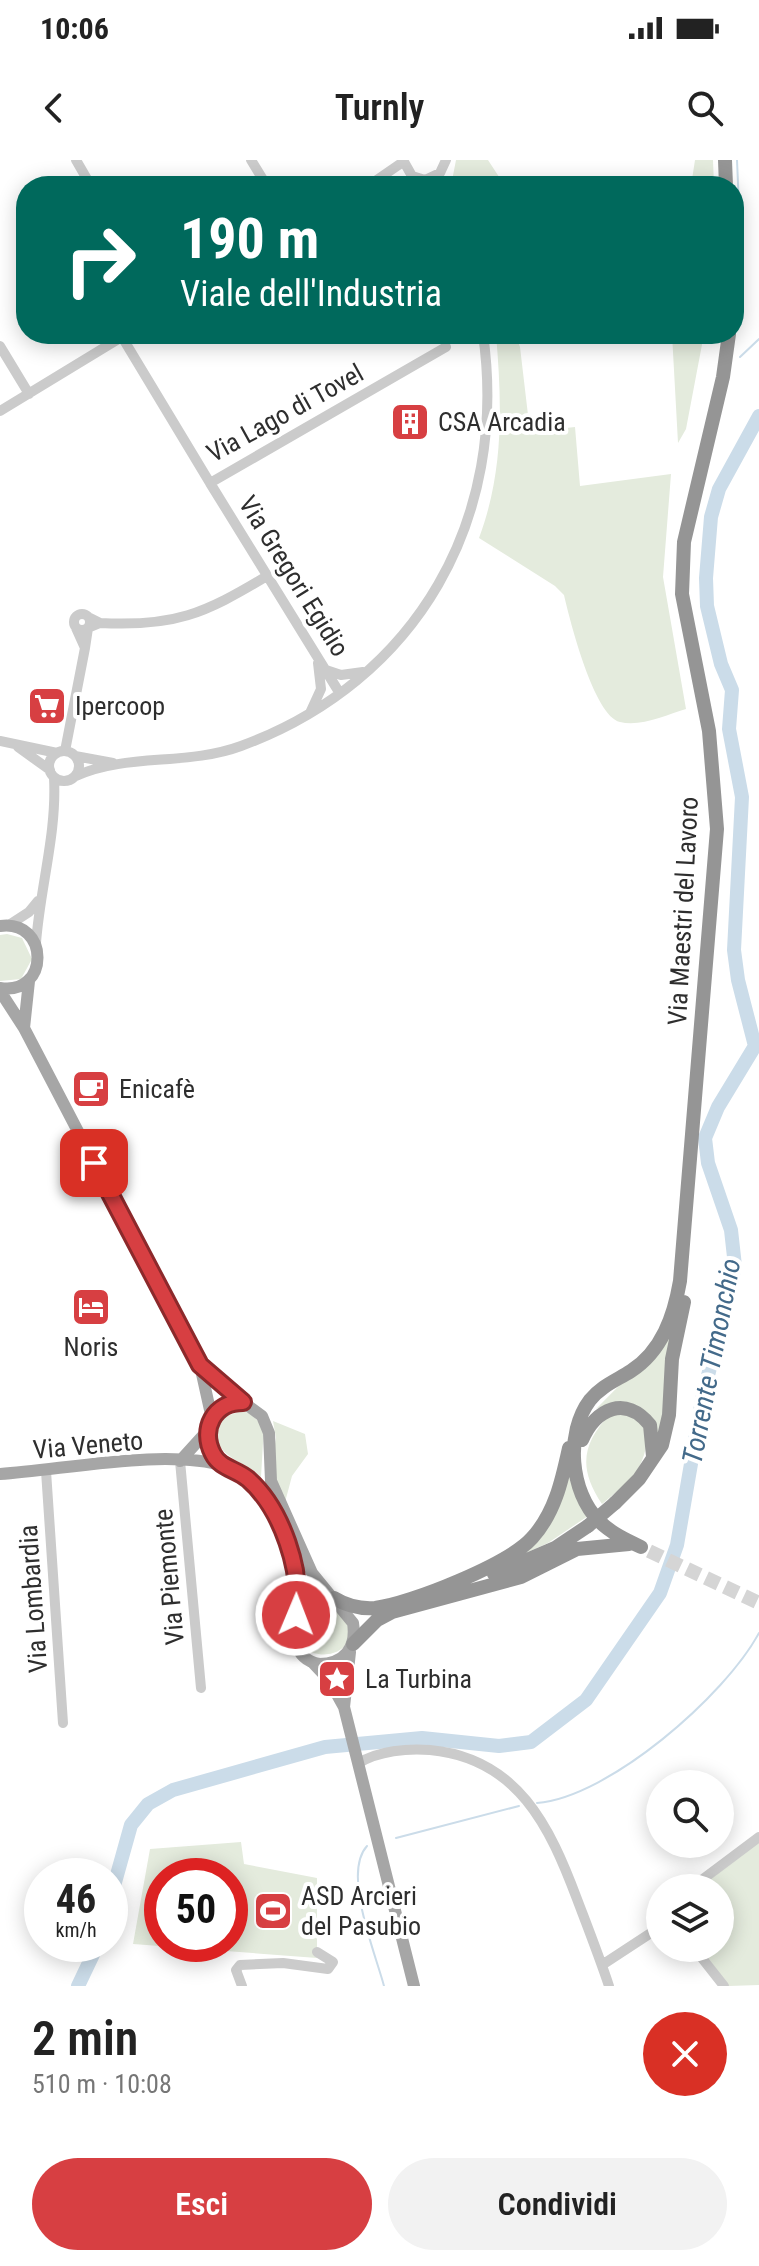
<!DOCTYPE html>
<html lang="it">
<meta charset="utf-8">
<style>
:root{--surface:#fff;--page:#f2f2f2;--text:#222;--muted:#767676;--accent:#d73f42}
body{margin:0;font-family:"Roboto Condensed",sans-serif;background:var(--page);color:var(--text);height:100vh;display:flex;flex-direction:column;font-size:30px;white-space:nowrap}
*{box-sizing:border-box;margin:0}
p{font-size:26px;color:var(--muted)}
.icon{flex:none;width:44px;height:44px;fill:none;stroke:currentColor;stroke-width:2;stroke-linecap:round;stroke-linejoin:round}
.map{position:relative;height:1826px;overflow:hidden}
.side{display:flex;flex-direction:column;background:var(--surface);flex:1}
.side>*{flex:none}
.top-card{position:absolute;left:16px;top:16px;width:728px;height:168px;border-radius:32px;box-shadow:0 4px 20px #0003;background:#00695c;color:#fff;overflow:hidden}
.tools{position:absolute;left:646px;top:1610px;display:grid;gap:16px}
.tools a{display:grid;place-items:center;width:88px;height:88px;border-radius:50%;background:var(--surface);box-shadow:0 4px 20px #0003;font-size:40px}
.speed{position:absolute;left:24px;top:1698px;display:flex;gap:16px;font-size:40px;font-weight:700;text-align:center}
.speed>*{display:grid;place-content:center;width:104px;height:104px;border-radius:50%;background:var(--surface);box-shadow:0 4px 20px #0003;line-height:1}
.speed small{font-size:20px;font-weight:400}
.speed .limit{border:12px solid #d22;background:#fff;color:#111}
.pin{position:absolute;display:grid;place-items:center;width:68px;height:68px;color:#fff;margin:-34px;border-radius:16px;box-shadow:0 4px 12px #0006}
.me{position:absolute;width:88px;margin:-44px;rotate:1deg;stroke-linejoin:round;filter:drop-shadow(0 0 6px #0008)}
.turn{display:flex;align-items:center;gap:28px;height:168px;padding:0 32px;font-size:36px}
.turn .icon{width:104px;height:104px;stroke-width:2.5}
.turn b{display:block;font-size:56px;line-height:68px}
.round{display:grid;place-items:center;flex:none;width:84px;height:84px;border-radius:42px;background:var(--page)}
.overview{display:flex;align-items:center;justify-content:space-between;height:136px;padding:0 32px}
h1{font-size:48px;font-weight:600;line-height:60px}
.action{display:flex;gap:16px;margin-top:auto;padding:16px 32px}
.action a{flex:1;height:92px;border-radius:48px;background:var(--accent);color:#fff;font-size:32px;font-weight:600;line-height:92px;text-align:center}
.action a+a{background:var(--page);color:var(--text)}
.status{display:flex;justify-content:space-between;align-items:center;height:56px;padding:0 40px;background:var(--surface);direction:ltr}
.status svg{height:22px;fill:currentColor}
header{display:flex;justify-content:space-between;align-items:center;height:104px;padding:0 32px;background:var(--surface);font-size:36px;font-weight:600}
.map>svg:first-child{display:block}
</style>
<div class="status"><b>10:06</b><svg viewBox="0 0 49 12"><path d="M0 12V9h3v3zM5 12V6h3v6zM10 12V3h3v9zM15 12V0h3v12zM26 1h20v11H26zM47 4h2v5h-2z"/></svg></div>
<header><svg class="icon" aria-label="back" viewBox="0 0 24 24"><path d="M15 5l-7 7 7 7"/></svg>Turnly<svg class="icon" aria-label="search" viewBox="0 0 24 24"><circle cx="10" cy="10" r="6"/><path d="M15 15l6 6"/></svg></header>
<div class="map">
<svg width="759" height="1826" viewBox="0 0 759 1826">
<rect width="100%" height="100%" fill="#fff"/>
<path fill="#e4ebdd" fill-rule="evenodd" d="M456,0H488L505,26H451Z
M695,0H713L714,26H691Z
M496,174H515L520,187L530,272L575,267L580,326L671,314L663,417L686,549C666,555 641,567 620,562C594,556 570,461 564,435L555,426L479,378C504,311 502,245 496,174Z
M672,174H704L686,269L678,283Z
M7,774L22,778L32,799L21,819L0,821V775Z
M673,1171L660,1280L653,1261L608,1244L596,1249Z
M242,1251L249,1253L264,1266L261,1317C240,1298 204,1294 221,1258Z
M610,1254H632L648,1271C645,1311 632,1319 602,1344C578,1308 582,1284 610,1254Z
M273,1261L305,1274L308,1294L292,1316L284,1346L271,1306L276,1278Z
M570,1316L588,1356L548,1383L517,1397Z
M308,1428C318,1440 339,1448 346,1462C360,1491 323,1503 304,1488L299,1470Z
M759,1681V1825L729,1826L700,1788H720V1728H697Z
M241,1682L244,1704L317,1718V1798L133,1784L150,1689ZM162,1716H230V1784H162Z"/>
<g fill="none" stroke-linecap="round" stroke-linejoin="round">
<path stroke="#cbdce9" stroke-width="2" d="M737,0L742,118
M740,197L759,179
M537,1643C609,1637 725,1536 759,1473
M396,1678L519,1646
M367,1686C342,1713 375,1792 384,1826"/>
<path stroke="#cbdce9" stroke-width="14" d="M110,1740L131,1665L148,1644L173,1630L325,1587L422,1578L499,1586L531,1582L586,1540L660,1433L677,1385L702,1240L735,1106L731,1070L708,1003L705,978L718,947L755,886L738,820L734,790L742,637L729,569L732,530L721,504L707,446L706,418L711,357L719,329L759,256
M78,1826L98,1784"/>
<path stroke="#d5d5d5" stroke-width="14" stroke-dasharray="14 7" stroke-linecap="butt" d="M649,1391L759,1443"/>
<path stroke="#cbcbcb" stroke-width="10" d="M76,0L91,26
M251,0L267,26
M403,0L412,16L425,20L440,13L446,0
M368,26L403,2
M122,177L210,323L446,187
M0,186L29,234
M0,251L125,175
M210,323L339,532
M74 462a8 8 0 1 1 16 0a8 8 0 1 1-16 0Z
M100,463C174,467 204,454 267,416
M76,468L85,488L88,468L100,463L90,458
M326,510L341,515L363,512
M310,553L321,529L318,503
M0,581L57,593
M18,587L50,610
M49 606a15 15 0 1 1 30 0a15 15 0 1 1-30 0Z
M65,591L85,488
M75,596L113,603
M76,616C127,593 187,606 241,586C418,521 509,358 483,174
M9,765L29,752L38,741
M36,783C40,728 57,673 54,618
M180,1301L201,1528
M46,1311L63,1563
M359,1603C378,1591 408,1588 430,1590C518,1598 550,1667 577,1739C588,1768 599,1796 609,1826
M691,1728L759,1677
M694,1788L724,1826
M602,1805L660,1767
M242,1826L236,1810L240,1805L283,1803L328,1809L333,1802L317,1792"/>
<path stroke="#a6a6a6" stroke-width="12" d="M0,766C50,759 50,836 0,828
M0,831L24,868L200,1205L212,1259
M24,868L29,821
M200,1205L243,1242
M180,1301L209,1269
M0,1314C63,1310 166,1288 224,1306C263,1319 295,1387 299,1425C302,1451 280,1496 319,1504C344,1504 357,1488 353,1463L312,1413L271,1321L269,1273L262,1256L243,1242L224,1245C203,1261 205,1287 221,1305
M313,1503L329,1520L344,1547L414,1826
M344,1547L350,1492"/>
<path stroke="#959595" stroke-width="14" d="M725,0L726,26
M582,1280C596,1248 626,1235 650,1265L653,1296
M615,1343L639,1319L662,1285L669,1255L672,1199L684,1142
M641,1387C626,1380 611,1373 599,1361C570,1332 565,1273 590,1240C601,1226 617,1220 631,1211C662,1191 674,1156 680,1121L717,669L709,571L682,434L684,382L723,217L729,174
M494,1414L555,1388L588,1366
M334,1438C347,1446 360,1449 375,1448C410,1444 509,1404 532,1378C555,1353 562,1320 569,1288
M353,1484L377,1460L392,1452L521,1417L577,1389L629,1384"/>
<path stroke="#959595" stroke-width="14" d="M588,1366L615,1343"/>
</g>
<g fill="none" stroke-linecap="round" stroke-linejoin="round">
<g stroke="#8c292b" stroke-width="20">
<path id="route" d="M94,1003L200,1205L243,1242C214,1242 200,1269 213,1294C220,1308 236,1309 248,1319C282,1349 303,1412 296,1455"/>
</g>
<use href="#route" stroke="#d73f42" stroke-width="14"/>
</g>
<defs>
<g id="building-square" transform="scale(2)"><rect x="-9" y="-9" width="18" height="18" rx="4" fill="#d73f42" stroke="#fff"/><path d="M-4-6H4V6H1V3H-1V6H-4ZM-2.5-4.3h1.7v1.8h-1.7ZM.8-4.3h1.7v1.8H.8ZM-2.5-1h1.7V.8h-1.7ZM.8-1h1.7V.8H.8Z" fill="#fff"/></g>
<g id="supermarket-square" transform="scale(2)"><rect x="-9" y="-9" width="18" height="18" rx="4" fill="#d73f42" stroke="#fff"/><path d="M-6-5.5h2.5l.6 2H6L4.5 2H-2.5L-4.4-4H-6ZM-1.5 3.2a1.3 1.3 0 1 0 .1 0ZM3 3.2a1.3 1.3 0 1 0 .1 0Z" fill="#fff"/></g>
<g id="cafe-square" transform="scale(2)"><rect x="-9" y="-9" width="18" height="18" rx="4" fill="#d73f42" stroke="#fff"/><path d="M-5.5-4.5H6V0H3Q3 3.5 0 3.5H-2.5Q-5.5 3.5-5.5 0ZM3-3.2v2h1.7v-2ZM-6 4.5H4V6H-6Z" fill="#fff"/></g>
<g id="hotel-square" transform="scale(2)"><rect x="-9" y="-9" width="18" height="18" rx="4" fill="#d73f42" stroke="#fff"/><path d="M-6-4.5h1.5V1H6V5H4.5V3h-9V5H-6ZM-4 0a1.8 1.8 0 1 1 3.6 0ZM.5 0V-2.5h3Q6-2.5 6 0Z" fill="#fff"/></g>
<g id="sight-square" transform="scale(2)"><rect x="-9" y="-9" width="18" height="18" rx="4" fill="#d73f42" stroke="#fff"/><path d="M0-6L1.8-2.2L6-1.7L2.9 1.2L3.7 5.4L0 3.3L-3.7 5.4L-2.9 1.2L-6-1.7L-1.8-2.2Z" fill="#fff"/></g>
<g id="stadium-square" transform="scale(2)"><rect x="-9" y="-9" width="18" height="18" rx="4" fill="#d73f42" stroke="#fff"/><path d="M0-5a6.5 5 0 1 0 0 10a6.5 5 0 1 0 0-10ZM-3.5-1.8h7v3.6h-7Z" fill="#fff"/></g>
</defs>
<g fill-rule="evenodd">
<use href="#building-square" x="410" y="262"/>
<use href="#supermarket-square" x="47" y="546"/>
<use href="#cafe-square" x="91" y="929"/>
<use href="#hotel-square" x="91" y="1147"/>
<use href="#sight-square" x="337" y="1519"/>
<use href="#stadium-square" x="273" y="1751"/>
</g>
<g text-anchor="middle" stroke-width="8" stroke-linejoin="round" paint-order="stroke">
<g font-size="26" fill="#2e2e2e" stroke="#fff">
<text transform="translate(285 253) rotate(-29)" y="9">Via Lago di Tovel</text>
<text transform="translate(294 416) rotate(58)" y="9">Via Gregori Egidio</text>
<text transform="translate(683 751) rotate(-87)" y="9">Via Maestri del Lavoro</text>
<text transform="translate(88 1285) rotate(-5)" y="9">Via Veneto</text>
<text transform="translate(169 1417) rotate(-95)" y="9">Via Piemonte</text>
<text transform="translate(33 1439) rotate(-94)" y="9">Via Lombardia</text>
</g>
<g font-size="26" fill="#2e2e2e" stroke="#fff" text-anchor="start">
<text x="438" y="271">CSA Arcadia</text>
<text x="75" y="555">Ipercoop</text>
<text x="119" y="938">Enicafè</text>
<text x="91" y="1196" text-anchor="middle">Noris</text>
<text x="365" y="1528">La Turbina</text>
<text x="301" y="1745">ASD Arcieri<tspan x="301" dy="30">del Pasubio</tspan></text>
</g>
<g font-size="28" font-style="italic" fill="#436a8a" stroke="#fff">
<text transform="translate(711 1201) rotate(-79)" y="10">Torrente Timonchio</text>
</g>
</g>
</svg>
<div class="tools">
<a><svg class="icon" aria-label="search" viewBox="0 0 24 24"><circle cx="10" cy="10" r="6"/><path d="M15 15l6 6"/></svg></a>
<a><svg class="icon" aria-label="layers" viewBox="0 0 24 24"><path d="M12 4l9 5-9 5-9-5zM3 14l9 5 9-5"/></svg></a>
</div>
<div class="speed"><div>46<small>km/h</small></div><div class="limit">50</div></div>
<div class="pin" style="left:94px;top:1003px;background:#d93025"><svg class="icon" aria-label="arrive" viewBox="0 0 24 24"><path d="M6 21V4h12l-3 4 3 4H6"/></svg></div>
<svg class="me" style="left:296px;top:1455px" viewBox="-20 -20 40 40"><circle r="17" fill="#d73f42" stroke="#fff" stroke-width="3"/><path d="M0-11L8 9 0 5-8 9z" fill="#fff"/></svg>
<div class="top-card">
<div class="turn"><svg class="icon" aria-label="right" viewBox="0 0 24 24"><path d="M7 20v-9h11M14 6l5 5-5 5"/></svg><div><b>190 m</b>Viale dell'Industria</div></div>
</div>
</div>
<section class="side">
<div class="overview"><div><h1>2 min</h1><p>510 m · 10:08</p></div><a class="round" style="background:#d93025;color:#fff"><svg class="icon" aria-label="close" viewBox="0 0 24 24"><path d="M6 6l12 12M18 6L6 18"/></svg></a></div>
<div class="action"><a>Esci</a><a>Condividi</a></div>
</section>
